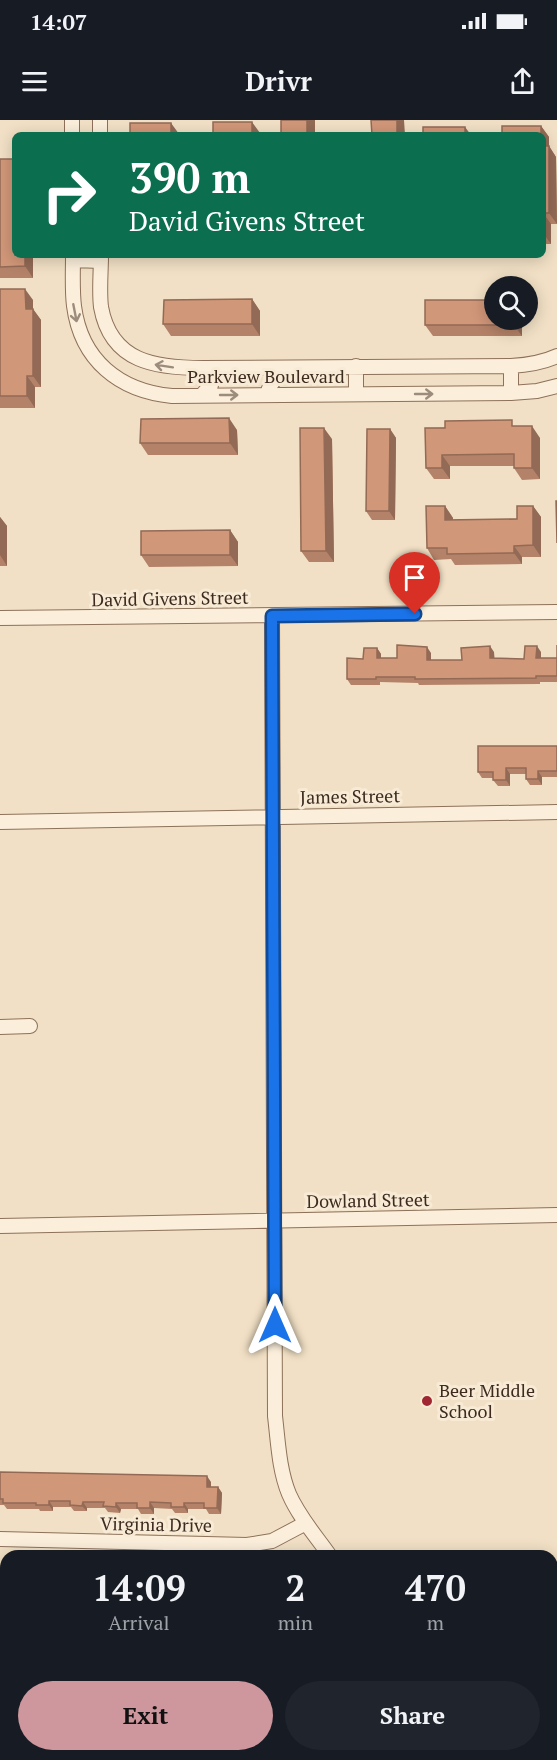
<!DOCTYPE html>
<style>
:root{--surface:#171b24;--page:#20242c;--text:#f1f3f6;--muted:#9ea1a6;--accent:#cd979d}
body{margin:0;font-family:"PT Serif",serif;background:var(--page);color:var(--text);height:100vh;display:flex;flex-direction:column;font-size:22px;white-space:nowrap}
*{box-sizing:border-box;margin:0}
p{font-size:20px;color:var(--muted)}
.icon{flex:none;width:33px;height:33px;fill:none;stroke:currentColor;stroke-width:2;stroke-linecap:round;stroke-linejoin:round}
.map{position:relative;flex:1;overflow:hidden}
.details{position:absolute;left:0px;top:1430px;width:558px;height:212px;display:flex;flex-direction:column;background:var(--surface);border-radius:18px 18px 0 0;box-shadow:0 3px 15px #0003}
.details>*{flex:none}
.banner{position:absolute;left:12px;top:12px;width:534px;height:126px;border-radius:9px;box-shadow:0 3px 15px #0003;background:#0b6e4f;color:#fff;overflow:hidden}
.fabs{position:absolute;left:484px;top:156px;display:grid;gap:12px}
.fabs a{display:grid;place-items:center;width:54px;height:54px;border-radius:50%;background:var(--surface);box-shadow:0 3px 15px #0003;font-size:30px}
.pin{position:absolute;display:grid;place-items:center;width:51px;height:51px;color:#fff;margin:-62px -26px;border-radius:50% 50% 50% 0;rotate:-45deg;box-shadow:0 0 6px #0007}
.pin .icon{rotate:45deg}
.me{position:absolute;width:66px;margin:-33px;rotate:0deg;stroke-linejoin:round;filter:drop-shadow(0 0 4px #0008)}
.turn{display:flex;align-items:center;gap:21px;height:126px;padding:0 18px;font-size:27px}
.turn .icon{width:78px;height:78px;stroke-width:2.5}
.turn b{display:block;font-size:42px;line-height:51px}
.eta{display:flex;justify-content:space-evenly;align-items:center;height:102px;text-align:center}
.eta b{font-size:36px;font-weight:700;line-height:42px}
.action{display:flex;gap:12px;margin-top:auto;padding:12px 18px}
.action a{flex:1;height:69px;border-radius:36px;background:var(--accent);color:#111;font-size:24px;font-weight:700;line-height:69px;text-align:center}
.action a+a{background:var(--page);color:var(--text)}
.status{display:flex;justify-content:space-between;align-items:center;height:42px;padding:0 30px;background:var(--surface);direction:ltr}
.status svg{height:16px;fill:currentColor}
header{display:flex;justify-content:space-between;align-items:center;height:78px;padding:0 18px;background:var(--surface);font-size:27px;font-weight:700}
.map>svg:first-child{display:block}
</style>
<div class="status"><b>14:07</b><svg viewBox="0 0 49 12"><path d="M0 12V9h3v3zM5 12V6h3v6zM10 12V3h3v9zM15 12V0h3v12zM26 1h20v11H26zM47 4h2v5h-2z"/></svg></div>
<header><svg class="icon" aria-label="menu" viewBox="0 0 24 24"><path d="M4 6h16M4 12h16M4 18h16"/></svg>Drivr<svg class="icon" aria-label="share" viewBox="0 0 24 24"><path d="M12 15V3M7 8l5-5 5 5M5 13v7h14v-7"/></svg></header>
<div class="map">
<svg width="557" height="1640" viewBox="0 0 557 1640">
<rect width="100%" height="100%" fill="#f1e0c5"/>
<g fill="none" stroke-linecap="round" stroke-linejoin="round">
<g stroke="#8d715a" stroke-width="16">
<path id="street" d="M72,0V15
M100,0V15
M73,135C73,152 72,170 74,186C81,240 119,271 172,276L511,273L537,271L557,266
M101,135C101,152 99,170 101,187C111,243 157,248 203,248L511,246C527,245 542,243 557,236
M73,140L101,141
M356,246V274
M511,246V273
M202,275L211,265L212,259L203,248
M267,275C271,256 282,256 299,251
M272,496L275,1296C278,1321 279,1350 289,1374C299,1397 316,1416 330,1436
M0,498L557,492
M0,702L557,692
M0,907L30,906
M0,1106L557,1095
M0,1419L247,1425L272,1421L306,1403
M0,1605H6
M552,1618H557
M287,1635L292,1640
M304,1640L311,1635"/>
</g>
<use href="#street" stroke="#fbeeda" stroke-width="14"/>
</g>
<path fill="#b48268" d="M541,6L549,17V26L556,37L557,104H551V124H543V15Z
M0,39L15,135H39V138L33,137V158H0Z
M0,169L33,180V189L41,200V267H35V288H0Z
M252,179L260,191V216H171L163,204Z
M522,200V216H433L425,205Z
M516,306L540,318V359L522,360L514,348V346H450V359H434L426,348L425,308Z
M390,309L396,318L395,400H372L366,391Z
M237,310L238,335H148L140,323Z
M332,319L334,442H309L301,431Z
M445,386L453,398V400L517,399L533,386L541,397V437H522V444L455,445L451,439L434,440L427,428Z
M0,397L7,406V446H0Z
M230,410L238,422V446L149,447L141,435Z
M557,525V562H540V564L419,565L418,563L380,562V565H351L347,559L363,539L377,528L381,534V538H397L431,533V540H462L494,532V538L524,539L541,532V538H557Z
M557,626V657H542V665H530L526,659V654H510V666H498L493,660V658H482L478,652Z
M0,1352L211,1362V1367H218L222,1373L221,1394H209L206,1389H188V1393H175L172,1389L154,1388V1394H141L138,1389H121L120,1393L108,1392L105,1388H87V1391H74L71,1387H53V1391H40L39,1389H7L4,1385H0Z
M0,1446H6V1482L0,1481Z
M552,1550H557V1586L554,1582H552Z"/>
<path fill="#926a55" d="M307,0H315V15H307Z
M397,0H404L405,15H397Z
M252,2L260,13V15H252Z
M171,3L179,14V15H171Z
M541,6L549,17V26L556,37L557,104L549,93L543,28V15H541Z
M465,7L471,15H465Z
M543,93L551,104V124L543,113Z
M25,135H32L33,137V158L25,146Z
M25,169L33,180V189L41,200V267L33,256L26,189Z
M252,179L260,191V216L252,204Z
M514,200H522V216L514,205Z
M27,256L35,267V288L27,276Z
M229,298L237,310L238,335L230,323Z
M532,306L540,318V359L532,348Z
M324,308L332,319L334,442L326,431Z
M390,309L396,318L395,400L389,391Z
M442,335L450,346V359L442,348Z
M445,386L453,398V411L445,400Z
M533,386L541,397V437L533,425Z
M0,397L7,406V446L0,435Z
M230,410L238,422V446L230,435Z
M514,426L522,437V444L514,433Z
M490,526L494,532L495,544L490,538Z
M537,526L541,532V544L536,538Z
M427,527L431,533V546L427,540Z
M377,528L381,534V544L377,538Z
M506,648L510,654V666L506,660Z
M538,651L542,657V665L538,659Z
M207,1356L211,1362V1373L207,1367Z
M218,1367L222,1373L221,1394L217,1388Z
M49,1381L53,1387V1391L49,1385Z
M83,1382L87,1388V1391L82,1386Z
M150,1382L154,1388V1394L150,1388Z
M116,1383L121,1389L120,1393L116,1387Z
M184,1383L188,1389V1393L184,1387Z"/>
<path fill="#d19779" stroke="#926a55" stroke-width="1.5" d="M281,0H307V15H281Z
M371,0H397V15H372Z
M213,2H252V15H213Z
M130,3H171V15H130Z
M502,6H541V15H502Z
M423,7H465V15H423Z
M543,26H549V93H543Z
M0,39H15V135H25V146L0,147Z
M0,169H25L26,189H33V256H27V276H0Z
M252,179V204H163L164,180Z
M425,180H495V200H514V205H425Z
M229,298L230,323H140L141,299Z
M512,300V306H532V348H514V334L442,335V348H426L425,308H445V301Z
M300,308H324L326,431H301Z
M367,309H390L389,391H366Z
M556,381H557V423Z
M426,386H445V400L517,399V386H533V425L514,426V433L447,434V428H427Z
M230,410V435H141V411Z
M397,525L427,527V540H462L461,528L490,526V538L524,539L525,526H537L536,538H557V525V556H536V558L415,559V557H376V559H347V538L363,539L364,528H377V538H397Z
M478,626H557V651H538V659H526V648H506V660H493V652H478Z
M0,1352L207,1356V1367H218L217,1388H204V1383H184V1387H171V1383L150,1382V1388H137V1383H116V1387L103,1386L104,1382H83L82,1386L70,1385V1381H49V1385H36V1383H3V1379H0Z
M0,1446H6V1476H0Z
M552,1550H557V1580H552Z
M0,1630H1V1634L6,1633V1635H35V1636L56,1637V1635H68V1638L90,1637V1635H102V1637H123V1635H135V1637H143V1640H0Z
M191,1635H203V1638H211V1640H191Z
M408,1638L420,1639V1640H407Z"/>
<defs><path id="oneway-shaft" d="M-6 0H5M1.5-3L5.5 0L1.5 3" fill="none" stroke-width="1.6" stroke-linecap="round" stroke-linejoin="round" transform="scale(1.5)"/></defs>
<g stroke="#9c8c7c">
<use href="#oneway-shaft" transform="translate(75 193) rotate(79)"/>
<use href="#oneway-shaft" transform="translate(164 246) rotate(-171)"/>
<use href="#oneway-shaft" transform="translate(424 274)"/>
<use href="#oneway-shaft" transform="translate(229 275)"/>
</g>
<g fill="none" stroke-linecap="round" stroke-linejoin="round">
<g stroke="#114b97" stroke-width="15">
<path id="route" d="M275,1205L272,496L415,494"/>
</g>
<use href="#route" stroke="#1a73e8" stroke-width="10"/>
</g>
<circle fill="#a02731" stroke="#f8ebd6" stroke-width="2" cx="427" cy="1281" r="6"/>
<g text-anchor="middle" stroke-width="6" stroke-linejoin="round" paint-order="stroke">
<g font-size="18" fill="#3d2b1f" stroke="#f8ebd6">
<text x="266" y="263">Parkview Boulevard</text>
<text transform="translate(170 479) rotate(-1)" y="6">David Givens Street</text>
<text transform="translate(350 677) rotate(-1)" y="6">James Street</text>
<text transform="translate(368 1081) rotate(-1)" y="6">Dowland Street</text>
<text transform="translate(156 1405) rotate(1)" y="6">Virginia Drive</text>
</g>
<g font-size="18" fill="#3d2b1f" stroke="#f8ebd6" text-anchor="start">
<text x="439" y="1277">Beer Middle<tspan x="439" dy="21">School</tspan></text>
</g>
</g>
</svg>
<div class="fabs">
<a><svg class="icon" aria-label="search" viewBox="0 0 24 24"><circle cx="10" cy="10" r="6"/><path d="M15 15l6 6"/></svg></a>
</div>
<div class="pin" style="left:415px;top:494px;background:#d93025"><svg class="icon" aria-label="arrive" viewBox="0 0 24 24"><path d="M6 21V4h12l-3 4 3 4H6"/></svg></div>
<svg class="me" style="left:275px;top:1205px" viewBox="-20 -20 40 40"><path d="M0-17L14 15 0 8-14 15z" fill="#1a73e8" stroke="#fff" stroke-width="4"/></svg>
<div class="banner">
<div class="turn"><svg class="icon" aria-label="right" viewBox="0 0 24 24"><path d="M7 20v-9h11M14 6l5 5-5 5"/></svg><div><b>390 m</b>David Givens Street</div></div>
</div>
<section class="details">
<div class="eta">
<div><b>14:09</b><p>Arrival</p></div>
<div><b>2</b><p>min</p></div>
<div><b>470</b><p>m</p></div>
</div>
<div class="action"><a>Exit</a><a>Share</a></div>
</section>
</div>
